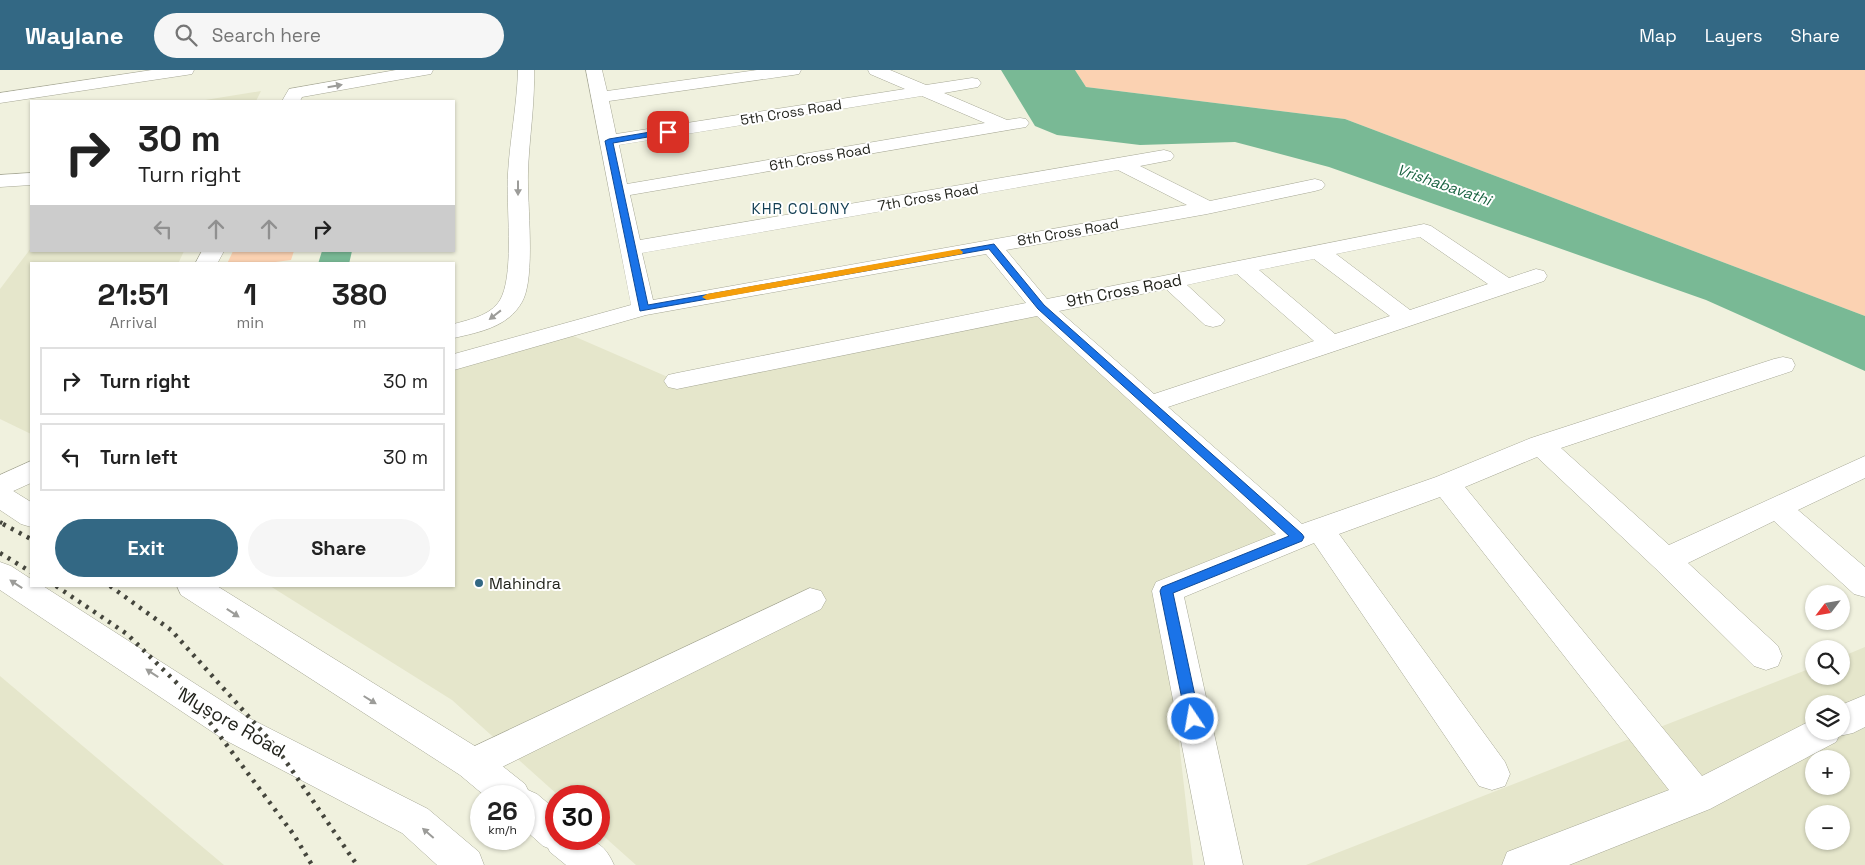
<!DOCTYPE html>
<meta charset="utf-8">
<style>
:root{--surface:#fff;--page:#f6f6f6;--text:#222;--muted:#767676;--line:#e0e0e0;--accent:#336884}
body{margin:0;font-family:"Space Grotesk",sans-serif;background:var(--page);color:var(--text);height:100vh;display:flex;flex-direction:column;font-size:19px;white-space:nowrap}
*{box-sizing:border-box;margin:0}
p{font-size:16px;color:var(--muted)}
.icon{flex:none;width:28px;height:28px;fill:none;stroke:currentColor;stroke-width:2;stroke-linecap:round;stroke-linejoin:round}
.map{position:relative;flex:1;overflow:hidden}
.sheet{position:absolute;left:30px;top:192px;width:425px;height:325px;display:flex;flex-direction:column;background:var(--surface);border-radius:0px;box-shadow:0 1px 4px #0004}
.sheet>*{flex:none}
.top-card{position:absolute;left:30px;top:30px;width:425px;height:152px;border-radius:0px;box-shadow:0 1px 4px #0004;background:#fff;color:var(--text);overflow:hidden}
.needle{width:32px;rotate:239deg}
.fabs{position:absolute;left:1805px;top:515px;display:grid;gap:10px}
.fabs a{display:grid;place-items:center;width:45px;height:45px;border-radius:50%;background:var(--surface);box-shadow:0 1px 4px #0004;font-size:25px}
.speed{position:absolute;left:470px;top:715px;display:flex;gap:10px;font-size:25px;font-weight:700;text-align:center}
.speed>*{display:grid;place-content:center;width:65px;height:65px;border-radius:50%;background:var(--surface);box-shadow:0 1px 4px #0004;line-height:1}
.speed small{font-size:12px;font-weight:400}
.speed .limit{border:8px solid #d22;background:#fff;color:#111}
.pin{position:absolute;display:grid;place-items:center;width:42px;height:42px;color:#fff;margin:-21px;border-radius:10px;box-shadow:0 2px 8px #0006}
.me{position:absolute;width:55px;margin:-28px;rotate:348deg;stroke-linejoin:round;filter:drop-shadow(0 0 4px #0008)}
.turn{display:flex;align-items:center;gap:18px;height:105px;padding:0 25px;font-size:22px}
.turn .icon{width:65px;height:65px;stroke-width:2.5}
.turn b{display:block;font-size:35px;line-height:42px}
.lanes{display:flex;align-items:center;height:48px;padding:0 25px;background:#0003;justify-content:center;gap:25px;direction:ltr}
.lanes .off{opacity:.35}
.eta{display:flex;justify-content:space-evenly;align-items:center;height:85px;text-align:center}
.eta b{font-size:30px;font-weight:700;line-height:35px}
.action{display:flex;gap:10px;margin-top:auto;padding:10px 25px}
.action a{flex:1;height:58px;border-radius:30px;background:var(--accent);color:#fff;font-size:20px;font-weight:700;line-height:58px;text-align:center}
.action a+a{background:var(--page);color:var(--text)}
ul{padding:0;list-style:none}
li{display:flex;align-items:center;gap:15px;height:68px;margin:0 10px 8px;padding:0 15px;border:2px solid var(--line);border-radius:0px}
li div{flex:1}
li b{display:block;font-size:19px}
li em{font-style:normal}
header{display:flex;align-items:center;gap:30px;box-sizing:border-box;height:70px;padding:0 25px;background:var(--accent);color:#fff}
header strong{font-size:24px}
nav{display:flex;gap:28px;margin-inline-start:auto;font-size:18px}
.search{width:350px;height:45px;background:var(--page);display:flex;align-items:center;gap:12px;box-sizing:border-box;padding:0 18px;border-radius:28px;color:var(--muted);font-size:19px}
.map>svg:first-child{display:block}
</style>
<header>
<strong>Waylane</strong>
<div class="search"><svg class="icon" aria-label="search" viewBox="0 0 24 24"><circle cx="10" cy="10" r="6"/><path d="M15 15l6 6"/></svg>Search here</div>
<nav><a>Map</a><a>Layers</a><a>Share</a></nav>
</header>
<div class="map">
<svg width="1865" height="795" viewBox="0 0 1865 795">
<rect width="100%" height="100%" fill="#f0f1de"/>
<path fill="#e5e6cb" fill-rule="evenodd" d="M261,21L256,31H199Z
M31,178V181H184L178,194H31V364L0,349V219Z
M1037,239L1288,464L1163,532L1193,795H636L599,762V726H559L452,630L270,516H454V291L555,258L677,311Z
M1865,577V795H1306L1814,597V606H1841V587ZM1814,634H1841V661H1814ZM1814,689H1841V716H1814ZM1814,744H1841V771H1814Z
M0,606L168,748L224,795H0Z"/>
<path fill="#fbd2b2" d="M1075,0H1865V246L1345,49L1086,17Z
M233,181H294L291,190L260,194H227Z"/>
<path fill="#79b995" d="M1001,0H1075L1086,17L1345,49L1865,246V301L1706,230L1329,97L1235,72L1140,75L1057,65L1035,56Z
M322,181H352L349,194H318Z"/>
<g fill="none" stroke-linecap="round" stroke-linejoin="round">
<g stroke="#a7a896" stroke-width="1">
<path id="minor" d="M152,0H194L192,4L186,5L0,33V23Z
M396,0H433L431,4L425,5L302,27L300,31H282L289,19Z
M518,0H534C535,35 529,68 528,103C527,133 536,208 522,232C508,257 480,262 454,268V254C471,249 494,245 502,226C514,198 506,136 508,103C510,69 517,35 518,0Z
M586,0H602L607,21L757,0H801L799,4L793,5L609,31L616,64L905,19L870,4L868,0H890L926,15L972,8L978,9L981,13L978,17L944,23L1007,50L1020,48L1026,49L1029,53L1026,57L1020,58L630,125L640,170L1164,80L1171,82L1174,86L1171,90L1140,96L1210,131L1315,109L1322,111L1325,115L1322,119L1315,121L1207,144L1006,180L1047,229L1424,154L1431,156L1509,208L1536,199L1544,201L1547,206L1544,211L1168,337L1302,454L1436,407L1531,368L1774,289L1783,287L1792,289L1795,295L1792,301L1561,378L1669,475L1865,386V408L1798,440L1865,497V527L1854,524L1774,451L1688,493L1778,576L1782,586L1778,596L1766,600L1754,596L1655,498L1537,387L1465,417L1702,706L1814,649V661H1841V635L1865,625V657L1853,663L1839,666L1836,672L1710,739L1569,795H1502L1507,782L1669,720L1440,427L1339,464L1505,692L1510,704L1505,716L1492,720L1479,716L1314,473L1184,527L1243,795H1205L1152,521L1156,512L1276,464L1037,246L677,319L668,317L664,311L668,305L677,303L1026,233L986,184L646,245L454,300V284L631,235ZM922,26L985,53L627,114L619,75ZM1118,100L1187,135L653,230L642,183ZM1420,167L1488,214L1410,240L1336,184ZM1314,189L1390,246L1335,264L1259,200ZM1237,204L1314,271L1154,324L1059,241L1166,219L1205,255L1213,257L1221,255L1225,250L1187,215Z
M31,103V115L0,117V105Z
M202,181H224L217,194H195Z
M31,391V413L0,427V405Z
M810,518L821,521L826,530L821,539L486,705L473,710L460,705L455,694L460,683Z"/>
</g>
<g stroke="#a7a896" stroke-width="1">
<path id="trunk" d="M0,416L10,419L31,432V457L21,454L0,440Z
M0,492L11,496L31,509V516H43L247,647L428,739L479,782L484,795H437L402,763L223,669L0,520Z
M177,516H217L486,683L525,714L528,720L537,724L556,740V769C585,769 601,765 614,795H566L550,782L548,778L543,776L524,759V726H485L460,705L181,525Z"/>
</g>
<use href="#minor" fill="#fff" fill-rule="evenodd"/>
<use href="#trunk" fill="#fff" fill-rule="evenodd"/>
<path stroke="#45463d" stroke-width="4" stroke-dasharray="2.5 4.5" stroke-linecap="butt" d="M0,452L6,455"/>
<path stroke="#45463d" stroke-width="4.5" stroke-dasharray="3 6" stroke-linecap="butt" d="M3,454L31,469
M0,483L31,502
M56,516L127,564L190,626L294,765L312,795
M110,516L171,560L276,677L357,795"/>
</g>
<defs><path id="oneway-solid" d="M-6-.8H1V-3.2L6.5 0L1 3.2V.8H-6Z" transform="scale(1.25)"/></defs>
<g fill="#9c9c99">
<use href="#oneway-solid" transform="translate(335 16) rotate(-10)"/>
<use href="#oneway-solid" transform="translate(518 118) rotate(90)"/>
<use href="#oneway-solid" transform="translate(495 245) rotate(142)"/>
<use href="#oneway-solid" transform="translate(16 514) rotate(-147)"/>
<use href="#oneway-solid" transform="translate(233 543) rotate(33)"/>
<use href="#oneway-solid" transform="translate(152 603) rotate(-147)"/>
<use href="#oneway-solid" transform="translate(370 630) rotate(32)"/>
<use href="#oneway-solid" transform="translate(428 763) rotate(-139)"/>
</g>
<path fill="#1a73e8" stroke="#114b97" d="M668,59L671,60V63L613,73L648,235L994,174L1044,235L1302,464L1304,467L1302,471L1173,523L1200,649L1198,653L1193,655L1188,653L1186,649L1160,521L1162,517L1289,466L1038,239L989,179L640,241L605,71L609,69Z"/>
<path fill="#f59e0b" d="M959,179L963,182L962,184L707,230L702,227L707,224Z"/>
<circle fill="#336884" stroke="#fff" stroke-width="2" cx="479" cy="513" r="5"/>
<g text-anchor="middle" stroke-width="4" stroke-linejoin="round" paint-order="stroke">
<g font-size="14" fill="#22231c" stroke="#fff">
<text transform="translate(791 42) rotate(-9)" y="5">5th Cross Road</text>
<text transform="translate(820 87) rotate(-10)" y="5">6th Cross Road</text>
<text transform="translate(928 127) rotate(-10)" y="5">7th Cross Road</text>
<text transform="translate(1068 162) rotate(-10)" y="5">8th Cross Road</text>
</g>
<g font-size="15" font-style="italic" fill="#196341" stroke="#fff">
<text transform="translate(1444 115) rotate(19)" y="5">Vrishabavathi</text>
</g>
<g font-size="15" letter-spacing="1" fill="#123e53" stroke="#fff">
<text x="801" y="144">KHR COLONY</text>
</g>
<g font-size="16" fill="#22231c" stroke="#fff">
<text transform="translate(1124 220) rotate(-11)" y="6">9th Cross Road</text>
</g>
<g font-size="16" fill="#22231c" stroke="#fff" text-anchor="start">
<text x="489" y="519">Mahindra</text>
</g>
<g font-size="19" fill="#22231c" stroke="#fff">
<text transform="translate(232 652) rotate(30)" y="7">Mysore Road</text>
</g>
</g>
</svg>
<div class="fabs">
<a><svg class="needle" viewBox="-14 -14 28 28"><path d="M0-13l5 13h-10z" fill="#e53935"/><path d="M0 13l5-13h-10z" fill="#767676"/></svg></a>
<a><svg class="icon" aria-label="search" viewBox="0 0 24 24"><circle cx="10" cy="10" r="6"/><path d="M15 15l6 6"/></svg></a>
<a><svg class="icon" aria-label="layers" viewBox="0 0 24 24"><path d="M12 4l9 5-9 5-9-5zM3 14l9 5 9-5"/></svg></a>
<a>+</a>
<a>−</a>
</div>
<div class="speed"><div>26<small>km/h</small></div><div class="limit">30</div></div>
<div class="pin" style="left:668px;top:62px;background:#d93025"><svg class="icon" aria-label="arrive" viewBox="0 0 24 24"><path d="M6 21V4h12l-3 4 3 4H6"/></svg></div>
<svg class="me" style="left:1193px;top:649px" viewBox="-20 -20 40 40"><circle r="17" fill="#1a73e8" stroke="#fff" stroke-width="3"/><path d="M0-11L8 9 0 5-8 9z" fill="#fff"/></svg>
<div class="top-card">
<div class="turn"><svg class="icon" aria-label="right" viewBox="0 0 24 24"><path d="M7 20v-9h11M14 6l5 5-5 5"/></svg><div><b>30 m</b>Turn right</div></div>
<div class="lanes"><svg class="icon off" aria-label="left" viewBox="0 0 24 24"><path d="M17 20v-9H6M10 6l-5 5 5 5"/></svg><svg class="icon off" aria-label="ahead" viewBox="0 0 24 24"><path d="M12 20V5M6 11l6-6 6 6"/></svg><svg class="icon off" aria-label="ahead" viewBox="0 0 24 24"><path d="M12 20V5M6 11l6-6 6 6"/></svg><svg class="icon" aria-label="right" viewBox="0 0 24 24"><path d="M7 20v-9h11M14 6l5 5-5 5"/></svg></div>
</div>
<section class="sheet">
<div class="eta">
<div><b>21:51</b><p>Arrival</p></div>
<div><b>1</b><p>min</p></div>
<div><b>380</b><p>m</p></div>
</div>
<ul>
<li><svg class="icon" aria-label="right" viewBox="0 0 24 24"><path d="M7 20v-9h11M14 6l5 5-5 5"/></svg><div><b>Turn right</b></div><em>30 m</em></li>
<li><svg class="icon" aria-label="left" viewBox="0 0 24 24"><path d="M17 20v-9H6M10 6l-5 5 5 5"/></svg><div><b>Turn left</b></div><em>30 m</em></li>
</ul>
<div class="action"><a>Exit</a><a>Share</a></div>
</section>
</div>
